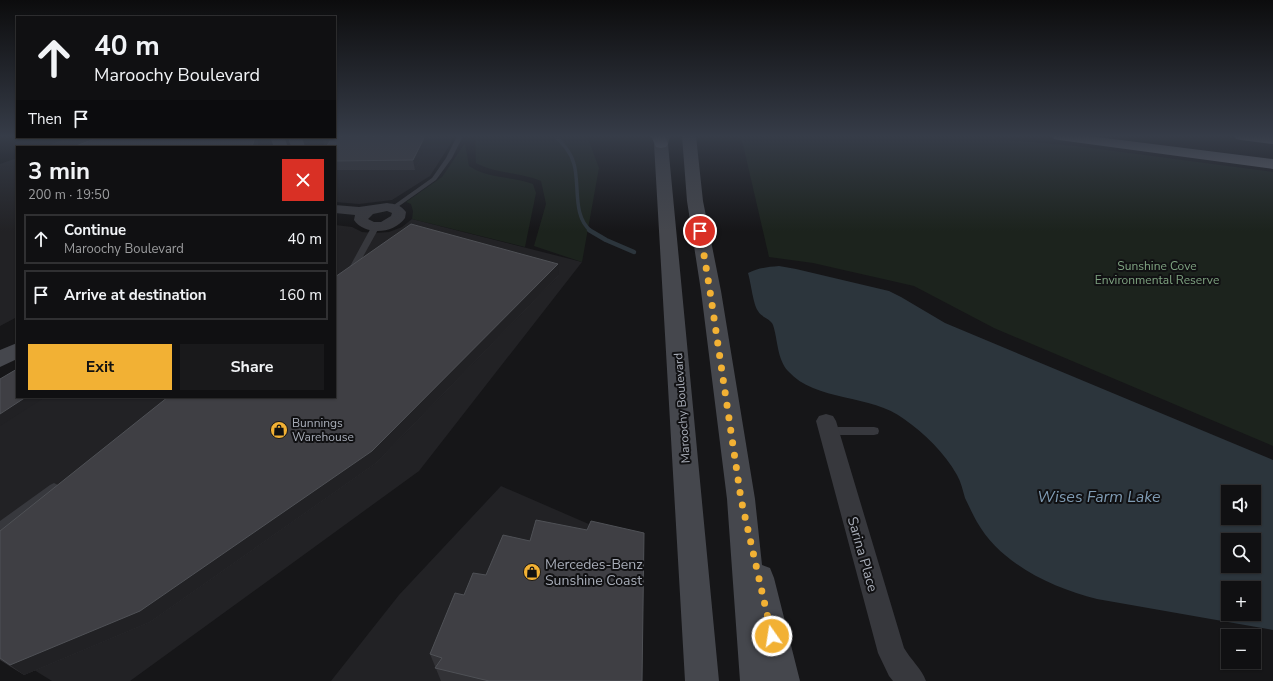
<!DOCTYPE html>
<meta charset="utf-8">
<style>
:root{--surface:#101012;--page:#19191b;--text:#f1f3f6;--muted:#9c9d9f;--line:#303032;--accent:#f2b134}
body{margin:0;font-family:"Nunito Sans",sans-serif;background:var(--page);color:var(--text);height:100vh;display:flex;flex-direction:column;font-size:15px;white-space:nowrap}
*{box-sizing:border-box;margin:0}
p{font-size:13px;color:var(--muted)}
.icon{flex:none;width:22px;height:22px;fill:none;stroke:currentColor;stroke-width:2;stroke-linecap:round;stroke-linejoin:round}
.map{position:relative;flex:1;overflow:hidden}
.panel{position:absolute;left:16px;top:146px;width:320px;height:252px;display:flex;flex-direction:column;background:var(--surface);border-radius:0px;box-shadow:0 1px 3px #0004,0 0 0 1px var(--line)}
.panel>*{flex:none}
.banner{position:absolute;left:16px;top:16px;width:320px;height:122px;border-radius:0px;box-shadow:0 1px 3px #0004,0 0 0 1px var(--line);background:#101012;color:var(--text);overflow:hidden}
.fabs{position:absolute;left:1221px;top:485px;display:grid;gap:8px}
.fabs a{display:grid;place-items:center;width:40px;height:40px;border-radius:0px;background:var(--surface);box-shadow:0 1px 3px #0004,0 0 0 1px var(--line);font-size:20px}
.pin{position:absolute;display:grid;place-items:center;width:34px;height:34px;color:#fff;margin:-17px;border:2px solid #fff;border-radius:50%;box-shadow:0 1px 4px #0007}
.me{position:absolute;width:44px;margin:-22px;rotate:347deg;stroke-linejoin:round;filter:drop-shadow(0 0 3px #0008)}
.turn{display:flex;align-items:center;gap:14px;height:84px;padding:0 12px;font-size:18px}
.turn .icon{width:52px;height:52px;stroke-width:2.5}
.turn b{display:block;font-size:28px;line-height:34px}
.then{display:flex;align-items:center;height:38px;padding:0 12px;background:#0003;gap:8px;font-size:15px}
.round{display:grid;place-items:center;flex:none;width:42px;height:42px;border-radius:0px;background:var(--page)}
.head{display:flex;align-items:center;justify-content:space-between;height:68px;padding:0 12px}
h1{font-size:24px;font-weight:700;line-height:30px}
.action{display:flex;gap:8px;margin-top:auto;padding:8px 12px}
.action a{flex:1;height:46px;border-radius:0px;background:var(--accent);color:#111;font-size:16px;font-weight:700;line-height:46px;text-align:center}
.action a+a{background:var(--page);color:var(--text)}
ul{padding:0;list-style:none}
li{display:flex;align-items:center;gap:12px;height:50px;margin:0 8px 6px;padding:0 4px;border:2px solid var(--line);border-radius:0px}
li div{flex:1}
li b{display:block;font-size:15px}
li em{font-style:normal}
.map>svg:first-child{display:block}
</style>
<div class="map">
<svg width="1273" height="681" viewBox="0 0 1273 681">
<rect width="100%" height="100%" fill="#161618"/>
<path fill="#222225" d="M335,136H451V143L430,176L392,200L359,204L335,202V147H323L324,143L320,137H335Z
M70,137H256L259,147H44Z
M17,158V317L0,326V164Z
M412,219L582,262L419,471L130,681H52L0,649V385L17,397H335V225L352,227L362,232L375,233L389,232L402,227Z
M501,486L644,548L642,681H331L399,595Z"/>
<path fill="#1c231d" d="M475,136H583L589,141L599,168L582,262L534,246L546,204L541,181C520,172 496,174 476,163Z
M741,136H968L1076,146L1273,172V446L994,328L914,286L813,263L769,257Z
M465,143L469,166C488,179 512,176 533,184L536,193L525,247L412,219L413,211L411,204L406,202L442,177Z"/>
<path fill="#2c353c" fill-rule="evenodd" d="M779,266L796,269L889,291L901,297L945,323L1273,460V630L1097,599C1052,588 1001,564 977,522C973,515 969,506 965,498C963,491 961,482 957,475C944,452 925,434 904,419C872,394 815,402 788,371C777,359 778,340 773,325C771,319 761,317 758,311C753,304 751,283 748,273C758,268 767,267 779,266ZM1228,492H1254V518H1228ZM1228,540H1254V566H1228ZM1228,588H1254V614H1228Z"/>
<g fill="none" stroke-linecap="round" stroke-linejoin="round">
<path stroke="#2c353c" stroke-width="3.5" d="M555,136C563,144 571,152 574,164C580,185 572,216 591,231"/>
<path stroke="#2c353c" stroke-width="4.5" d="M589,230L606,240L634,252"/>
<path fill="#37383d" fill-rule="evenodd" d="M457,136H463L452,158L436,180L395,209H391V207L432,178L446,158Z
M373,224H376L380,226L354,273L335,285V279L348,270Z
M829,427H874L878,428L879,431L878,434L874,435H829L825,434L824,431L825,428Z
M54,483L58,485L60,488L58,491L4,532L0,533V521L50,485Z"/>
<path fill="#37383d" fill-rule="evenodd" d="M387,203C395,204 401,205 406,212L405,218C394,234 365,236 354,220L355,215L335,213V205L359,207ZM387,211L392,213L391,216L381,222H374L368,219L373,214Z
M826,414L833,416L836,421L904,648C911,660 921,668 926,681H893L889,676L878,653L816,421L819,416Z"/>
<path fill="#45474d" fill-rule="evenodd" d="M656,136H670L668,144L719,681H685L654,144Z
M682,136H696L703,201L721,291L755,499L762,565L770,568L774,578L800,681H740L727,499L701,291L687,201Z
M270,137H284L288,147H274Z
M288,137H302L305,147H291Z
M17,343V359L0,367V350Z"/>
<path fill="#63666e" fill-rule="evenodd" d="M651,136H665L668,144L666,147L661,148L656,147Z
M1052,136H1089L1273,159V169L1059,140L1054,139Z
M1234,136H1273V144L1241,140L1236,139Z"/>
</g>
<path fill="#323236" d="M335,136H426L428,144L415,170H335V147L327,137H335Z
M559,275L376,463L150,622L24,675L0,660V531Z
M587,530L642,681H441L430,654L464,595L486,575L530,541Z"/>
<path fill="#212124" d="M425,136H426L428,144L415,170L413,160Z
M255,137H259L256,147H252Z
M558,264L559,275L376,463L150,622L24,675L10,665Z
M26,397H45L0,426V414Z"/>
<path fill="#3f3f44" stroke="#4f5156" d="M335,136H425L413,160L335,161V147H326L332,138L331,137H335Z
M99,137H255L252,147H78L76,146Z
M411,224L558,264L372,451L140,611L10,665L0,658V531L168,397H335V277Z
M17,369V397H26L0,414V379Z
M536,520L587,530L591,521L644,533L642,681H489L435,668L442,658L430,654L455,593L464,595L473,573L486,575L503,535L530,541Z"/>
<linearGradient id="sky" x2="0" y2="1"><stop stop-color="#0c0c0d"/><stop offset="0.59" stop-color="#363c48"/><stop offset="1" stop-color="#363c48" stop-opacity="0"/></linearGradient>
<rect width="1273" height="231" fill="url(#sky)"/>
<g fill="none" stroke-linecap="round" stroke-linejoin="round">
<path stroke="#f2b134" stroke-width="7" stroke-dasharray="0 12.6" d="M700,231L710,291L741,499L772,636"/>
</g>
<defs>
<g id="shop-disc" transform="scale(0.9)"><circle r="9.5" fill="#f2b134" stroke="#111113"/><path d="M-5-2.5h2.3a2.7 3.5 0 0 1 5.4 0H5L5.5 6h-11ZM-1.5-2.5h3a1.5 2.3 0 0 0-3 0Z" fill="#111"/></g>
</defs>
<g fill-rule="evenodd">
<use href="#shop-disc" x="279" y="430"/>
<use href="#shop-disc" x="532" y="572"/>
</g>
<g text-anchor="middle" stroke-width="4" stroke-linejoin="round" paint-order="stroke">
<g font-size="12" fill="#7fa381" stroke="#111113">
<text x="1157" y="270">Sunshine Cove<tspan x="1157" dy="14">Environmental Reserve</tspan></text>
</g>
<g font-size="12" fill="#a8adb8" stroke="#111113">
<text transform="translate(682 408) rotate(-94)" y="4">Maroochy Boulevard</text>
</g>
<g font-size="12" fill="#a8adb8" stroke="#111113" text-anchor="start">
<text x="292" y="427">Bunnings<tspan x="292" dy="14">Warehouse</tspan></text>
</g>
<g font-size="14" fill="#a8adb8" stroke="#111113">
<text transform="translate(863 554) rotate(74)" y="5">Sarina Place</text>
</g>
<g font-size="14" fill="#a8adb8" stroke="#111113" text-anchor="start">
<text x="545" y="569">Mercedes-Benz<tspan x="545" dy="16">Sunshine Coast</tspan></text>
</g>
<g font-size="16" font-style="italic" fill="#7f9bb3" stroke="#111113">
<text x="1099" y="502">Wises Farm Lake</text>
</g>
</g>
</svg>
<div class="fabs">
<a><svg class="icon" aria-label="sound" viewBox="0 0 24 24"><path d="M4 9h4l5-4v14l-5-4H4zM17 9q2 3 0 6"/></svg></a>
<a><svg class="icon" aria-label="search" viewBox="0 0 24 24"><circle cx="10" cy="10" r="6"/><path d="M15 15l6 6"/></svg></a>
<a>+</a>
<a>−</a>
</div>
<div class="pin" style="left:700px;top:231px;background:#d93025"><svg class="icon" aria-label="arrive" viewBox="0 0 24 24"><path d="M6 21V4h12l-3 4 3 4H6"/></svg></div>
<svg class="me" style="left:772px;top:636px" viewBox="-20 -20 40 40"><circle r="17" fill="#f2b134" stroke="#fff" stroke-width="3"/><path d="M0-11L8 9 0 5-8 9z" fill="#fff"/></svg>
<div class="banner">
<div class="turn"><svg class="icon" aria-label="ahead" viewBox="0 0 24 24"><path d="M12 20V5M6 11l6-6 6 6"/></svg><div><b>40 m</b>Maroochy Boulevard</div></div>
<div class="then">Then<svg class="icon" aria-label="arrive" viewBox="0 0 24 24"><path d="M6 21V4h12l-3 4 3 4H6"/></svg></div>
</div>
<section class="panel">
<div class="head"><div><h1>3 min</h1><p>200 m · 19:50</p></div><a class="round" style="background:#d93025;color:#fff"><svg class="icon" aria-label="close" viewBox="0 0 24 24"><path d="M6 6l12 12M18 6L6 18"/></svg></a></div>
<ul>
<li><svg class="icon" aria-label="ahead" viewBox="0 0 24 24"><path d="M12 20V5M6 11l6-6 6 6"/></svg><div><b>Continue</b><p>Maroochy Boulevard</p></div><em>40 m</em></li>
<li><svg class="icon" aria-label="arrive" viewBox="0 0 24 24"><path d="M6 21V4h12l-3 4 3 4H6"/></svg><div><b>Arrive at destination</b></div><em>160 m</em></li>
</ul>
<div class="action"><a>Exit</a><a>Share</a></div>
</section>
</div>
